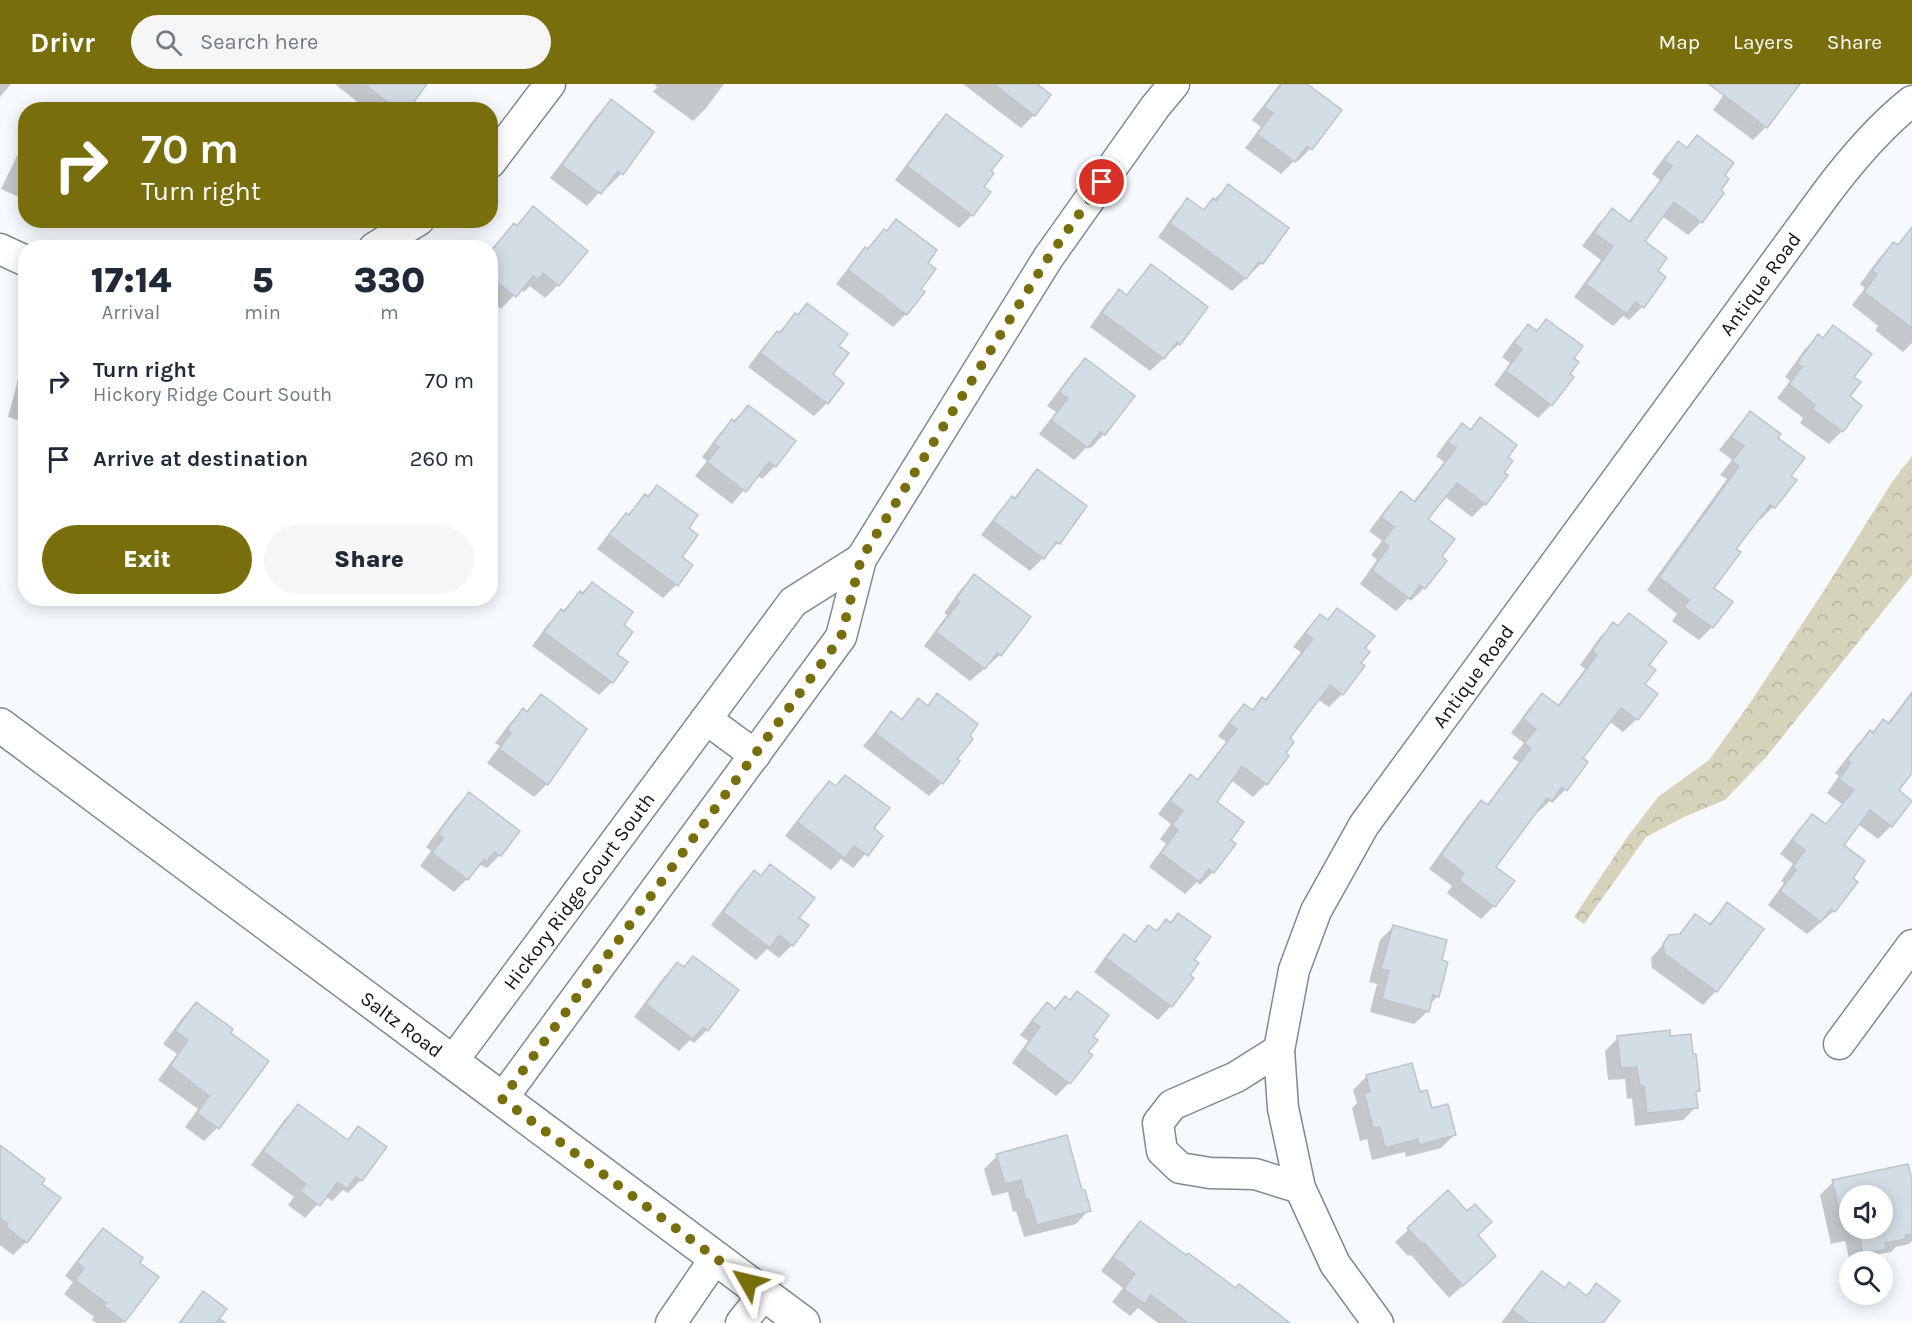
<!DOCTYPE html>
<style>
:root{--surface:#fff;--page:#f6f6f7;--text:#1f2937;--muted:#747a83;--accent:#786e0b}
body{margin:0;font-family:Karla,sans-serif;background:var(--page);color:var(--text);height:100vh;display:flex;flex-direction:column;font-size:22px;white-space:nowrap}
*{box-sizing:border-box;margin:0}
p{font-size:20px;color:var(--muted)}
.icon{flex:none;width:33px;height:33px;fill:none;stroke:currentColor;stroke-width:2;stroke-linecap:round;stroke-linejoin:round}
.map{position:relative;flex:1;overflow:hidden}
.details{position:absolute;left:18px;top:156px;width:480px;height:366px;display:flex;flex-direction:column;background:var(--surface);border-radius:24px;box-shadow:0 3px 15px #0003}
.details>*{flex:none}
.top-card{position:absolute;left:18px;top:18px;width:480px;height:126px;border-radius:24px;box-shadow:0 3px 15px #0003;background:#786e0b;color:#fff;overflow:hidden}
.tools{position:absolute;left:1839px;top:1101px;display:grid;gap:12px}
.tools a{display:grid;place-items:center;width:54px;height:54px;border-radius:50%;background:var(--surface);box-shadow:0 3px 15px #0003;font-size:30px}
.pin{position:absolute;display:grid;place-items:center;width:51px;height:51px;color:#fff;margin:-26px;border:3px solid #fff;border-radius:50%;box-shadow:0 2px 6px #0007}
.me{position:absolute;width:66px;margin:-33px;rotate:307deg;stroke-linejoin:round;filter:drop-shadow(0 0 4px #0008)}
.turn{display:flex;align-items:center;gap:21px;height:126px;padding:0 24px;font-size:27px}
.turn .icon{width:78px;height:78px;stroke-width:2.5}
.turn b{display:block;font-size:42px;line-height:51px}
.eta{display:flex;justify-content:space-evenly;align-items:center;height:102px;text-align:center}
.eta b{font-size:36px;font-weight:800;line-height:42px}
.button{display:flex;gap:12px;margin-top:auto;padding:12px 24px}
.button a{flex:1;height:69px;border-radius:36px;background:var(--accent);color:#fff;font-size:24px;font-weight:800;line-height:69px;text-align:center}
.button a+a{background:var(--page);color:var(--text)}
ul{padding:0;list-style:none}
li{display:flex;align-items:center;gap:18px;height:78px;padding:0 24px}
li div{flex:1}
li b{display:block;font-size:22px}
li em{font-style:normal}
header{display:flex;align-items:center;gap:36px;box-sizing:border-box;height:84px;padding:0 30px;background:var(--accent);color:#fff}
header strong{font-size:28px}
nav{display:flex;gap:33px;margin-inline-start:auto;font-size:21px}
.search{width:420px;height:54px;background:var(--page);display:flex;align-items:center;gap:15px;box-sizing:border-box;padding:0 21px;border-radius:33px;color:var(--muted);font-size:22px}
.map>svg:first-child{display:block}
</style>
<header>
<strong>Drivr</strong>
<div class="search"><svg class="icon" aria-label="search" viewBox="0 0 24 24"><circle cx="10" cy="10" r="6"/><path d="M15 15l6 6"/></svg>Search here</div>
<nav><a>Map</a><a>Layers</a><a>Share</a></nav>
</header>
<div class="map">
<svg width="1912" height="1239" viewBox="0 0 1912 1239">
<defs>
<pattern id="forest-crowns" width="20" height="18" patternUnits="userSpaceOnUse" patternTransform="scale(1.5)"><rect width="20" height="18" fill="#d5d3b9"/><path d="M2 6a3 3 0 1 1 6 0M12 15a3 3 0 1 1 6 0" fill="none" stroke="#b6b49e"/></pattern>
</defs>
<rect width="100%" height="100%" fill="#f6fafe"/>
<path fill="url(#forest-crowns)" d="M1912,372V491L1767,672L1725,716L1684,733L1646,753L1584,840L1574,833L1628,752L1658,713L1709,676L1750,619L1827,502L1892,398Z"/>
<path fill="#0003" fill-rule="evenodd" d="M0,0H11L0,13Z
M337,0H425L406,26H368L336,1Z
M654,0H724L706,24L693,37L653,8L657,3Z
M963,0H1040L1034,31L1021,44Z
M1280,0H1305L1340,26L1310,65L1297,78L1295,76L1281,90L1245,64L1261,43L1252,36Z
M1727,0H1798L1766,43L1753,56L1713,26L1730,2Z
M611,17L652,48L621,90L608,103L606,101L587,122L550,94L598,30Z
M946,32L989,87L972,131L959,144L895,96L933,45Z
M26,53V116L1,105Z
M1697,53L1722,91L1719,107L1722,110L1701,138L1688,151L1662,132L1643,158L1656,188L1664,194L1642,223L1629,236L1623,232L1613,242L1574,213L1601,176L1582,162L1599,139L1612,126L1628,138L1660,96L1652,90L1665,72L1678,59L1685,65Z
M1228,102L1262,179L1232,207L1158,153L1175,129L1188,116L1202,127Z
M533,124L558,201L545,214L530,202L524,208L520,205L501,225L490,216V167L501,154L514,141L516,142Z
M896,137L926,179L919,205L906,230L893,243L836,200L853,178Z
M1909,150L1912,152V259L1903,268L1875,246L1878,242L1852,221L1865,204L1860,200L1880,173L1893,160L1897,162Z
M1151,182L1179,260L1150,287L1090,243L1106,220L1119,207L1125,212Z
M807,221L837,262L831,291L842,299L827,319L814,332L748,283L764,262Z
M1546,237L1572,275L1551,321L1538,334L1494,301L1510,279L1502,273L1515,255L1529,242L1536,247Z
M1833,243L1852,293L1842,347L1829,360L1800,339L1803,334L1777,314L1790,297L1785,293L1805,265L1818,252L1822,255Z
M1085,276L1104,350L1091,364L1088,362L1074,376L1039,350L1056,328L1047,322L1072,289Z
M26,282V353L20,351L23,338L8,333L20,288Z
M748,323L775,382L762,395L757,391L732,420L695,392L707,377L702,373L719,350Z
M1751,329L1776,354L1789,392L1795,396L1773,423L1760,436L1758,434L1734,465L1712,505V543L1699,556L1672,537L1677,530L1647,506L1727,395L1720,391L1732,376L1719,366L1738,342Z
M1480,335L1506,373L1485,420L1472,433L1444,412L1426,435L1440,473L1445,477L1424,504L1411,517L1408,515L1396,527L1360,500L1377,476L1371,471L1382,457L1369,447L1388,422L1401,409L1413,418L1444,378L1436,372L1449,354L1462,341L1469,346Z
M1037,387L1085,423L1058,459L1030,487L981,451L999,427L1012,414L1013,415Z
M657,403L686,444L680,473L691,481L676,501L663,514L597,465L613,444Z
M974,492L1029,533L1000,571L970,597L924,562L947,531L944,529L961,505Z
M592,499L622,541L615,570L626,578L612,598L599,611L532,562L548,540Z
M1338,526L1363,564L1359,579L1363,582L1342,610L1329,623L1317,615L1287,654L1284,669L1287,672L1266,700L1253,713L1231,696L1215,718L1228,756L1213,788L1200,801L1197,798L1185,810L1149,783L1166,760L1160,755L1171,740L1158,730L1177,705L1190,692L1196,697L1226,658L1218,652L1231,635L1244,622L1251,627L1262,615L1264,617L1301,568L1293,563L1307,545L1320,532L1327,537Z
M1629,531L1647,581L1643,600L1655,610L1637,635L1623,648L1609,637L1581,675L1586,678L1565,706L1552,719L1550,717L1537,729L1535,727L1494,783V822L1481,835L1447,809L1452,802L1429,785L1468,731L1481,718L1486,722L1519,678L1512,674L1524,659L1511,649L1529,624L1542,611L1557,622L1585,585L1580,581L1600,553L1613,540L1616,543Z
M1912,607V676L1897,707L1891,742L1878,755L1858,740L1842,762L1851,794L1834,827L1807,850L1768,821L1784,799L1781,797L1793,780L1780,770L1799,745L1812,732L1825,741L1842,720L1827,709L1839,692L1835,689L1857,661L1870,648L1871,649L1883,637L1887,640Z
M937,611L955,675L942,699L929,712L863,662L891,629L900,636L919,616L926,622Z
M541,612L547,700L534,713L487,679L500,662L495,659L510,639L523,626L526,628Z
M845,693L872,745L881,752L853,784L841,775L831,786L785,752L816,712L829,699L834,703Z
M469,710L518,747L500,771L487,784L481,781L454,808L420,782L431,767L426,763L456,723Z
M770,782L797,835L792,861L779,874L767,865L756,876L711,841L741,801L754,788L760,793Z
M1727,820L1762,845L1716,907L1703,921L1652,884L1651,874L1670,853L1677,852L1695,832L1708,841Z
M1178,831L1192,876L1188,891L1192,894L1171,922L1158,936L1094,888L1111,865L1124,852L1133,859L1148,843L1155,848L1167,837L1170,839Z
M1393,843L1440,877L1438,912L1429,921L1428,927L1414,940L1370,928L1377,900L1369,898L1380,856Z
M693,874L737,906L707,946L694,959L690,956L679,967L634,933L664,893L677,880L683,884Z
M1065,914L1090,953L1086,968L1069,999L1056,1012L1012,979L1028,957L1020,951L1034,933L1047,920L1053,925Z
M196,920L229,950L267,978L217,1044L204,1057L185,1043L198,1025L158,996L177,970L163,960L183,933Z
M1618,954H1669L1698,1007L1695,1010L1696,1023L1683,1036L1635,1042L1632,1014L1627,1015L1625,995L1608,996L1605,967Z
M1366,993L1419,1010L1454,1051L1441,1064L1406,1073L1405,1068L1372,1076L1367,1055L1360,1057L1352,1024L1357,1019L1353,1006Z
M298,1022L346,1057L359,1044L361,1096L348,1109L343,1106L332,1117L325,1112L305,1134L288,1121L294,1113L251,1081L285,1035Z
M0,1072L26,1158L13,1171L0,1161Z
M997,1072L1081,1108L1089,1126L1076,1140L1024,1153L1016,1127L1013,1128L1008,1108L992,1112L984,1085Z
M1833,1098L1912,1103V1157L1909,1160L1896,1163L1891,1168L1879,1170L1872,1177L1850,1178L1845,1157L1831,1160L1820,1111ZM1850,1112H1882V1144H1850Z
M1448,1109L1476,1152L1481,1185L1449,1214L1411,1171L1408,1172L1395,1158Z
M1140,1139L1235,1206L1287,1239H1158L1138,1224L1130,1232L1112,1218L1123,1204L1101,1187L1127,1152Z
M103,1146L138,1180L156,1194L122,1239H96L92,1236L94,1233L64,1210L73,1198L65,1192L90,1159Z
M1542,1189L1564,1205L1585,1212L1596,1201L1601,1239H1501L1529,1202Z
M203,1209L219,1233L227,1239H178Z"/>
<path fill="#d3dde5" stroke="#bcc5cd" stroke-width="1.5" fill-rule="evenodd" d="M364,0H427L408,26H398Z
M993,0H1037L1051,11L1035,32Z
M1281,0H1307L1342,26L1312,66L1307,62L1295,78L1257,50L1273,29L1264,23Z
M1709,0H1800L1767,44Z
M611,15L654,48L623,91L618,87L601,110L562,81Z
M946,30L1003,72L991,87L994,89L984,103L991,108L973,132L907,82Z
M1697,51L1734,79L1725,91L1729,95L1721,106L1724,109L1702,139L1674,118L1645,157L1667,174L1658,187L1666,193L1644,224L1635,218L1627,230L1586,200L1613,162L1594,149L1612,124L1630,138L1672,82L1664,76L1678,57L1687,64Z
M1228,100L1289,144L1263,180L1259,178L1246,195L1170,139L1187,114L1204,126L1213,114L1216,117Z
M533,122L588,167L559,202L543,189L538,196L533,192L516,213L490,193V168L514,139L517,142Z
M896,135L937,166L928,179L936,185L921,205L925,208L907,231L848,186L865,163L868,165L884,145L887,147Z
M1912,143V244L1864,208L1877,190L1872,187L1893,158L1898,161Z
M1151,180L1208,223L1180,261L1177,258L1164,275L1102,229L1119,205L1127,211Z
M807,219L848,250L839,262L849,269L833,290L844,299L828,320L760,269L777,247L780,249L795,229L798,231Z
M1546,235L1583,262L1574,274L1579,278L1570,290L1574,293L1552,322L1506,287L1522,265L1514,259L1528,240L1537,247Z
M1833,241L1872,270L1854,293L1861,298L1850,312L1862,322L1843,348L1812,325L1815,321L1789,300L1802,283L1797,279L1818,250L1823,254Z
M1085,274L1135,312L1105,351L1100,348L1088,364L1051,336L1068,314L1059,308Z
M748,321L796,357L776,383L769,378L746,408L707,378L719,363L714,359L732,335L735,338Z
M1750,327L1781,350L1778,354L1805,374L1791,392L1797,396L1775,424L1770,421L1736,465L1741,468L1714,504L1733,518L1713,544L1684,523L1689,516L1659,493L1739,382L1732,377L1744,362L1731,353Z
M1480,333L1517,361L1508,373L1513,377L1504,389L1508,391L1486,421L1457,399L1428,435L1455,455L1442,472L1447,477L1425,505L1420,501L1410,515L1372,486L1389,462L1383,458L1394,443L1381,433L1401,407L1415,418L1456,364L1448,358L1462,339L1471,346Z
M1037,385L1087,422L1060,460L1056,458L1044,475L993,437L1012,412L1015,415Z
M657,401L698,431L689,444L698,451L682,473L693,481L678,502L609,451L626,429L629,431L645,410L648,413Z
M974,490L1031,533L1001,572L997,569L985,585L936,548L959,518L956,515Z
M592,498L633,528L624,541L633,548L617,570L628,578L613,599L544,548L561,525L564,528L580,507L583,510Z
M1337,524L1375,552L1365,564L1370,568L1361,579L1365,582L1343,611L1330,601L1290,654L1294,658L1286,669L1289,672L1267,701L1242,682L1217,718L1244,738L1231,756L1236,760L1214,789L1209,785L1199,798L1161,769L1178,746L1172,741L1183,727L1170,717L1190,690L1198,696L1237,645L1229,639L1244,620L1253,626L1262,613L1266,616L1313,555L1305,549L1320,530L1328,536Z
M1629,529L1667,558L1649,581L1656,586L1645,600L1658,610L1638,636L1621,624L1583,674L1588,678L1567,707L1562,703L1552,717L1547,714L1496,783L1515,797L1495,823L1459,796L1464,789L1441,771L1481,716L1488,721L1531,664L1524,660L1536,645L1523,635L1542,609L1559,622L1597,571L1592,567L1613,538L1618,542Z
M937,609L978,640L970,652L973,655L957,675L960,677L943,700L875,649L891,627L902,636L918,614L928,622Z
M1912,609V689L1899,706L1912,717L1892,743L1870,726L1844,761L1865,777L1853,794L1858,798L1835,828L1831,825L1821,838L1780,807L1796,786L1793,783L1805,766L1792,756L1812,730L1826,740L1854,706L1839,695L1851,679L1847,676L1870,646L1873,649L1883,635L1889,640Z
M541,610L587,645L548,701L499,665L511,649L507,646L523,624L527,628Z
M845,691L890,724L874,744L883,752L868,772L854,762L845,774L797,738L829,697L836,702Z
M469,708L520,747L501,772L494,768L487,777L484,775L468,796L432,769L443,754L438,749Z
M770,780L815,814L799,834L809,841L793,862L779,851L770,864L723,828L754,786L761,792Z
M1727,818L1764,845L1717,908L1665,870L1663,860L1669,851L1680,850L1695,830L1711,841Z
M1178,829L1211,853L1194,876L1199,879L1190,891L1194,894L1172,923L1106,874L1124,850L1135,858L1148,841L1157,847L1166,835L1171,839Z
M1393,841L1447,856L1442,876L1448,878L1439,913L1433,911L1429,928L1382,915L1389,887L1381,885Z
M693,872L739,906L708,947L703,943L693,955L646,920L677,878L684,883Z
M1077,907L1109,931L1093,953L1098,956L1088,968L1093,971L1070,1000L1024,965L1040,943L1032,937L1047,918L1055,925L1065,912L1070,916Z
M196,918L233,945L231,949L269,977L219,1045L197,1029L209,1012L170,982L188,956L175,947Z
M1670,946V952L1691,950L1693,970H1696L1700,1007L1696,1008L1698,1024L1647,1029L1644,1002H1640L1637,983L1621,984L1617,952Z
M1412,979L1420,1008L1427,1006L1432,1024L1448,1020L1456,1051L1419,1061L1418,1055L1385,1064L1380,1043L1373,1044L1364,1009L1370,1008L1366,991Z
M298,1020L348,1056L358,1042L387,1063L362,1097L356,1093L347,1105L338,1098L320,1122L300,1107L306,1100L263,1067Z
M1067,1051L1082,1106H1085L1091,1127L1037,1141L1029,1115L1026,1116L1021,1096L1005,1100L996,1070Z
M0,1061L45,1095L42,1100L61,1114L27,1159L6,1143L8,1140L0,1134Z
M1908,1080L1912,1096V1150L1905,1151L1906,1155L1885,1159L1887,1165L1863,1170L1858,1145L1844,1148L1832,1096ZM1850,1112H1882V1144H1850Z
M1448,1106L1467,1127L1475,1120L1492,1138L1478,1151L1496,1172L1463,1202L1424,1159L1422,1160L1407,1144Z
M1140,1137L1186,1171L1188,1169L1236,1204L1239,1200L1290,1239H1188L1151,1211L1145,1220L1124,1205L1135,1190L1113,1173Z
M103,1144L143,1174L140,1179L159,1193L125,1238L104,1222L106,1219L75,1196L84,1184L77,1178Z
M1542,1187L1565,1204L1569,1198L1587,1212L1596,1199L1620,1217L1603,1239H1529L1512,1226Z
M203,1207L227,1225L216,1239H180Z"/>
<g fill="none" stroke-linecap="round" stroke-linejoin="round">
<g stroke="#808991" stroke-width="33">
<g id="minor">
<path d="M490,79L550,0"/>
<path d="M374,164L419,136"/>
<path d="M0,165L26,177"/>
<path d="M706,635L755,671"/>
<path d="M1839,960L1912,861"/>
<path d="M1279,966L1236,993L1172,1021L1158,1039L1162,1067L1180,1084L1210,1089L1255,1090L1300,1104"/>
<path id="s1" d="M452,978L793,518L861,475"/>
<path d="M502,1015L841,553L861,475L1048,174L1155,23L1174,0"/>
<path d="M671,1239L716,1173"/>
<path d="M741,1239L764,1210"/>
<path id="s2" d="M1378,1239L1335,1180L1300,1104L1283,1024L1279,966L1294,886L1316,827L1364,741L1825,111C1851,76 1878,44 1912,17"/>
</g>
</g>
<g stroke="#808991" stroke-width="36">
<g id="tertiary">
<path id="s3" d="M0,641L803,1239"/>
</g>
</g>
<use href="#minor" stroke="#fff" stroke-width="30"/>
<use href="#tertiary" stroke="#fff" stroke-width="33"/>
</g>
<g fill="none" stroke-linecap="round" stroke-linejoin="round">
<path stroke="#786e0b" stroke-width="10" stroke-dasharray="0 18" d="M748,1198L502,1015L841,553L861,475L1048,174L1102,98"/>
</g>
<g text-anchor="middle" stroke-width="4.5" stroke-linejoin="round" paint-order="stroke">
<g font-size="20" fill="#0f1315" stroke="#f6fafe">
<text dy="7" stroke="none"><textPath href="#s2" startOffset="1210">Antique Road</textPath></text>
<text dy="7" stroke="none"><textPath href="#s2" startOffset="724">Antique Road</textPath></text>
<text dy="7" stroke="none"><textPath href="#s1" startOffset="213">Hickory Ridge Court South</textPath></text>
<text dy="7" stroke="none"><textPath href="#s3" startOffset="501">Saltz Road</textPath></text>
</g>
</g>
</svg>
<div class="tools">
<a><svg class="icon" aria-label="sound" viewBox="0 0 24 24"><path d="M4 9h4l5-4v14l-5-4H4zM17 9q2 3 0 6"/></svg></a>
<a><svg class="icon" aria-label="search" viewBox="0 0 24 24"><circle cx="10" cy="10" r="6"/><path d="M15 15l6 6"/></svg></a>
</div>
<div class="pin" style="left:1102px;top:98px;background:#d93025"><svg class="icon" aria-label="arrive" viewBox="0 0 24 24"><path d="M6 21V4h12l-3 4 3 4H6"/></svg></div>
<svg class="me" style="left:748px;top:1198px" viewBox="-20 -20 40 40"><path d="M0-17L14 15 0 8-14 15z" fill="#786e0b" stroke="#fff" stroke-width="4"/></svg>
<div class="top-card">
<div class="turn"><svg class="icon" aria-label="right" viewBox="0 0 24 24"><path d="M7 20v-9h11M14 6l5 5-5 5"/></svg><div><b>70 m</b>Turn right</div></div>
</div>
<section class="details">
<div class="eta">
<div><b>17:14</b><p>Arrival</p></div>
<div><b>5</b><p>min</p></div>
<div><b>330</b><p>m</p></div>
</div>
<ul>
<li><svg class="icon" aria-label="right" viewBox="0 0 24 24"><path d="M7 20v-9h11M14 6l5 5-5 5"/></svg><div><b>Turn right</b><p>Hickory Ridge Court South</p></div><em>70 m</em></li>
<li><svg class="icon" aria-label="arrive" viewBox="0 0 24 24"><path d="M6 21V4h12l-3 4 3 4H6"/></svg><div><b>Arrive at destination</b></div><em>260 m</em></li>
</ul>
<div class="button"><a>Exit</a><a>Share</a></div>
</section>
</div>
